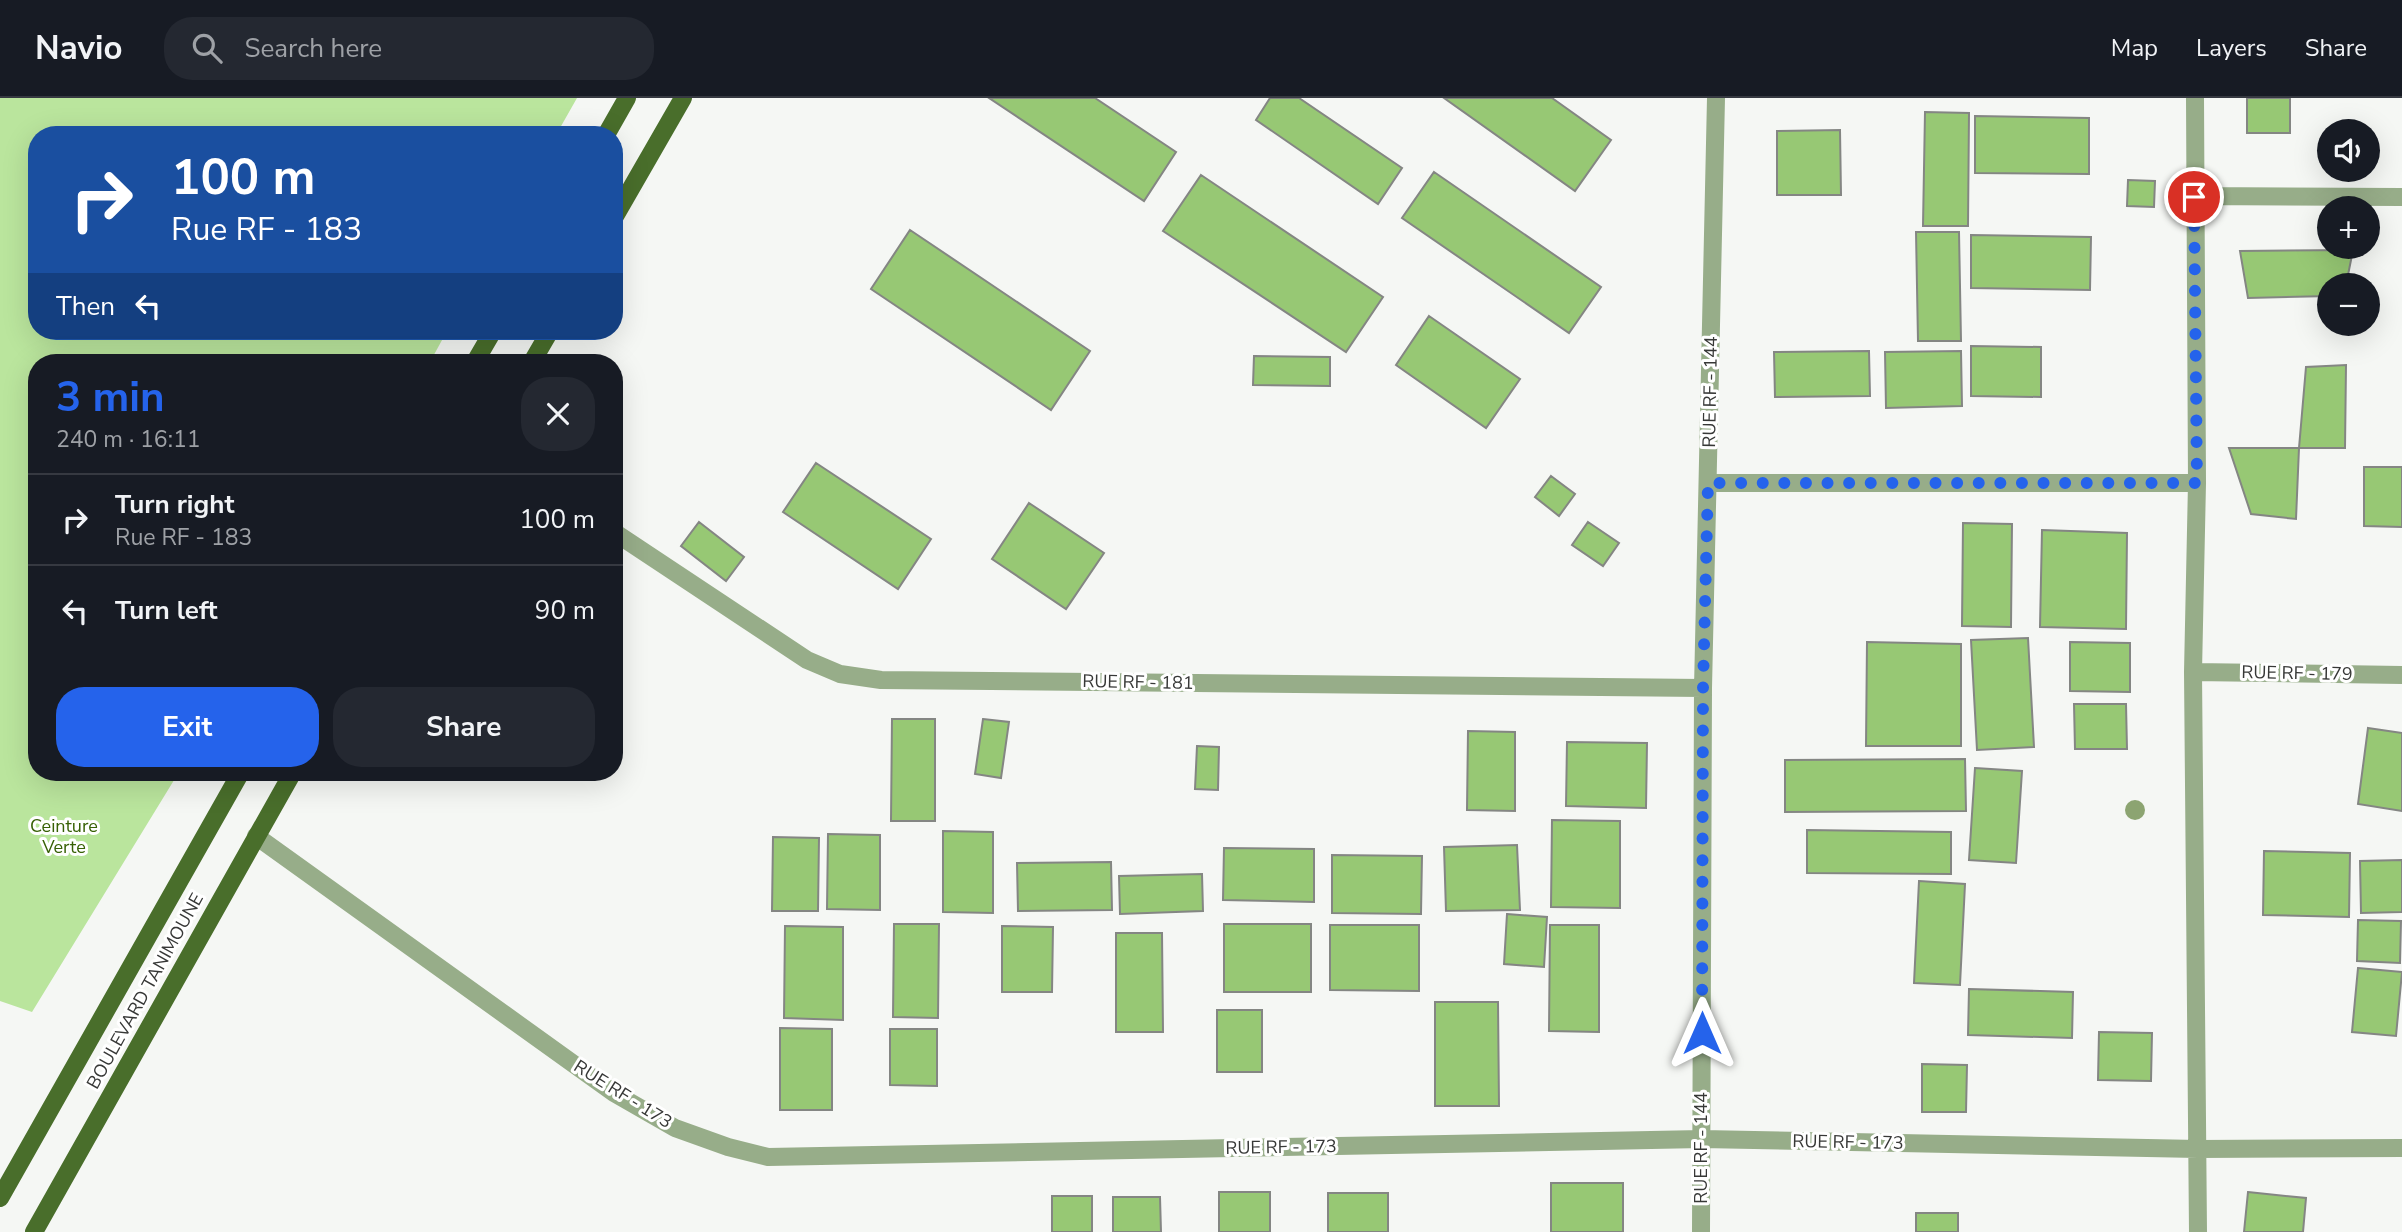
<!DOCTYPE html>
<meta charset="utf-8">
<style>
:root{--surface:#171b24;--page:#242831;--text:#f1f3f6;--muted:#9ea1a6;--line:#363941;--accent:#2563eb}
body{margin:0;font-family:"Nunito Sans",sans-serif;background:var(--page);color:var(--text);height:100vh;display:flex;flex-direction:column;font-size:26px;white-space:nowrap}
*{box-sizing:border-box;margin:0}
p{font-size:23px;color:var(--muted)}
.icon{flex:none;width:38px;height:38px;fill:none;stroke:currentColor;stroke-width:2;stroke-linecap:round;stroke-linejoin:round}
.map{position:relative;flex:1;overflow:hidden}
.panel{position:absolute;left:28px;top:256px;width:595px;height:427px;display:flex;flex-direction:column;background:var(--surface);border-radius:28px;box-shadow:0 7px 28px #0002}
.panel>*{flex:none}
.top-card{position:absolute;left:28px;top:28px;width:595px;height:214px;border-radius:28px;box-shadow:0 7px 28px #0002;background:#1a4fa0;color:#fff;overflow:hidden}
.buttons{position:absolute;left:2317px;top:21px;display:grid;gap:14px}
.buttons a{display:grid;place-items:center;width:63px;height:63px;border-radius:50%;background:var(--surface);box-shadow:0 7px 28px #0002;font-size:35px}
.pin{position:absolute;display:grid;place-items:center;width:60px;height:60px;color:#fff;margin:-30px;border:4px solid #fff;border-radius:50%;box-shadow:0 2px 7px #0007}
.me{position:absolute;width:77px;margin:-38px;rotate:0deg;stroke-linejoin:round;filter:drop-shadow(0 0 5px #0008)}
.turn{display:flex;align-items:center;gap:24px;height:147px;padding:0 28px;font-size:32px}
.turn .icon{width:91px;height:91px;stroke-width:2.5}
.turn b{display:block;font-size:49px;line-height:60px}
.then{display:flex;align-items:center;height:66px;padding:0 28px;background:#0003;gap:14px;font-size:26px}
.round{display:grid;place-items:center;flex:none;width:74px;height:74px;border-radius:28px;background:var(--page)}
.head{display:flex;align-items:center;justify-content:space-between;height:119px;padding:0 28px}
h1{font-size:42px;font-weight:700;line-height:52px;color:var(--accent)}
.button{display:flex;gap:14px;margin-top:auto;padding:14px 28px}
.button a{flex:1;height:80px;border-radius:28px;background:var(--accent);color:#fff;font-size:28px;font-weight:700;line-height:80px;text-align:center}
.button a+a{background:var(--page);color:var(--text)}
ul{padding:0;list-style:none}
li{display:flex;align-items:center;gap:21px;height:91px;padding:0 28px;border-top:2px solid var(--line)}
li div{flex:1}
li b{display:block;font-size:26px}
li em{font-style:normal}
header{display:flex;align-items:center;gap:42px;box-sizing:border-box;height:98px;padding:0 35px;background:var(--surface);border-bottom:2px solid var(--line)}
header strong{font-size:33px}
nav{display:flex;gap:38px;margin-inline-start:auto;font-size:24px}
.search{width:490px;height:63px;background:var(--page);display:flex;align-items:center;gap:18px;box-sizing:border-box;padding:0 24px;border-radius:28px;color:var(--muted);font-size:26px}
.map>svg:first-child{display:block}
</style>
<header>
<strong>Navio</strong>
<div class="search"><svg class="icon" aria-label="search" viewBox="0 0 24 24"><circle cx="10" cy="10" r="6"/><path d="M15 15l6 6"/></svg>Search here</div>
<nav><a>Map</a><a>Layers</a><a>Share</a></nav>
</header>
<div class="map">
<svg width="2402" height="1134" viewBox="0 0 2402 1134">
<rect width="100%" height="100%" fill="#f5f7f4"/>
<path fill="#bae59d" d="M0,0H577L556,37H37V233H447L430,264H37V674H179L32,914L0,903Z"/>
<path fill="#97c874" stroke="#848683" stroke-width="2" d="M989,0H1095L1176,54L1144,103Z
M1270,0H1299L1402,70L1378,106L1256,22Z
M1444,0H1552L1611,42L1575,93Z
M2247,0H2290V35H2247Z
M1925,14L1969,15L1968,128H1923Z
M1975,18L2089,20V76L1975,75Z
M1840,32L1841,97H1777V33Z
M1434,74L1601,189L1569,235L1402,120Z
M1201,77L1383,199L1346,254L1163,133Z
M2128,82L2155,83L2154,109L2127,108Z
M910,132L1090,253L1051,312L871,191Z
M1916,134H1959L1961,243H1918Z
M1971,137L2091,139L2090,192L1971,190Z
M2353,152L2346,187H2329V198L2248,200L2240,153Z
M1429,218L1520,281L1486,330L1396,267Z
M1971,248L2041,249V299L1971,298Z
M1869,253L1870,298L1775,299L1774,254Z
M1961,253L1962,308L1886,310L1885,254Z
M1254,258L1330,259V288L1253,287Z
M2346,267L2345,350H2299L2306,269Z
M2229,350H2299L2296,421L2251,416Z
M816,365L931,441L898,491L783,414Z
M2364,369H2402V429L2364,428Z
M1551,378L1575,396L1559,418L1535,399Z
M1029,405L1104,455L1066,511L992,461Z
M699,424L744,459L726,483L681,448Z
M1588,424L1619,445L1603,468L1572,447Z
M1963,425L2012,426L2011,529L1962,528Z
M2042,432L2127,435L2126,531L2040,529Z
M2028,540L2034,649L1977,652L1971,542Z
M1867,544L1961,546V648H1866Z
M2070,544L2130,545V594L2070,593Z
M2074,606H2126L2127,651H2075Z
M892,621H935V723H891Z
M983,621L1009,624L1001,680L975,676Z
M2368,630L2402,635V713L2358,706Z
M1468,633L1515,634V713L1467,712Z
M1567,644L1647,645L1646,710L1566,708Z
M1197,648L1219,649L1218,692L1195,691Z
M1965,661L1966,713L1785,714V662Z
M1975,670L2022,673L2016,765L1969,762Z
M1552,722L1620,723V810L1551,809Z
M1807,732L1951,734V776L1807,775Z
M943,733L993,734V815L943,814Z
M828,736L880,737V812L827,811Z
M773,739L819,740L818,813H772Z
M1517,747L1520,812L1446,813L1444,749Z
M1224,750L1314,751V804L1223,802Z
M2264,753L2350,755L2349,819L2263,817Z
M1332,757L1422,758L1421,816L1332,815Z
M2402,762V814L2361,815L2360,763Z
M1111,764L1112,812L1018,813L1017,765Z
M1202,776L1203,813L1120,816L1119,778Z
M1919,783L1965,786L1960,887L1914,885Z
M1507,816L1547,819L1544,869L1504,866Z
M2358,822L2401,823L2400,865L2357,863Z
M894,826H939L938,920L893,919Z
M1224,826H1311V894H1224Z
M1330,827H1419V893L1330,892Z
M1550,827H1599V934L1549,933Z
M785,828L843,829V922L784,920Z
M1002,828L1053,829L1052,894H1002Z
M1116,835H1162L1163,934H1116Z
M2358,870L2402,874L2396,938L2352,934Z
M1969,891L2073,894L2072,940L1968,937Z
M1435,904H1498L1499,1008H1435Z
M1217,912H1262V974H1217Z
M780,930L832,931V1012H780Z
M890,931H937V988L890,987Z
M2099,934L2152,935L2151,983L2098,982Z
M1922,966L1967,967L1966,1014H1922Z
M1551,1085H1623V1134H1551Z
M1219,1094H1270V1134H1219Z
M2248,1094L2306,1100L2303,1134H2244Z
M1328,1095H1388V1134H1328Z
M1052,1098H1092V1134H1052Z
M1113,1099H1160L1161,1134H1113Z
M1916,1115H1958V1134H1916Z"/>
<g fill="none" stroke-linecap="round" stroke-linejoin="round">
<path stroke="#97ad89" stroke-width="18" d="M2195,0L2197,385L2193,574L2198,1134
M2194,98L2402,99
M1708,385H2197
M614,434L807,562L840,576L881,582L1703,590
M2193,574L2402,577
M256,738L614,995L675,1030L728,1049L768,1059L1702,1041L2198,1051L2402,1050
M1701,1134L1703,590L1716,0"/>
<path stroke="#496e2b" stroke-width="18" d="M606,37L627,0
M614,120L683,0
M475,264L493,233
M532,264L550,233
M0,1100L241,674
M34,1134L293,674"/>
</g>
<circle fill="#8ca471" cx="2135" cy="712" r="10"/>
<g fill="none" stroke-linecap="round" stroke-linejoin="round">
<path stroke="#2563eb" stroke-width="12" stroke-dasharray="0 21.6" d="M1702,935L1703,590L1708,385H2197L2194,99"/>
</g>
<g text-anchor="middle" stroke-width="6" stroke-linejoin="round" paint-order="stroke">
<g font-size="18" fill="#373837" stroke="#fff">
<text transform="translate(1710 294) rotate(-89)" y="6">RUE RF - 144</text>
<text transform="translate(2297 575) rotate(1)" y="6">RUE RF - 179</text>
<text transform="translate(1138 584) rotate(1)" y="6">RUE RF - 181</text>
<text transform="translate(145 893) rotate(-61)" y="6">BOULEVARD TANIMOUNE</text>
<text transform="translate(623 996) rotate(32)" y="6">RUE RF - 173</text>
<text transform="translate(1848 1044) rotate(1)" y="6">RUE RF - 173</text>
<text transform="translate(1281 1049) rotate(-1)" y="6">RUE RF - 173</text>
<text transform="translate(1701 1050) rotate(-90)" y="6">RUE RF - 144</text>
</g>
<g font-size="18" fill="#376105" stroke="#fff">
<text x="64" y="734">Ceinture<tspan x="64" dy="21">Verte</tspan></text>
</g>
</g>
</svg>
<div class="buttons">
<a><svg class="icon" aria-label="sound" viewBox="0 0 24 24"><path d="M4 9h4l5-4v14l-5-4H4zM17 9q2 3 0 6"/></svg></a>
<a>+</a>
<a>−</a>
</div>
<div class="pin" style="left:2194px;top:99px;background:#d93025"><svg class="icon" aria-label="arrive" viewBox="0 0 24 24"><path d="M6 21V4h12l-3 4 3 4H6"/></svg></div>
<svg class="me" style="left:1702px;top:935px" viewBox="-20 -20 40 40"><path d="M0-17L14 15 0 8-14 15z" fill="#2563eb" stroke="#fff" stroke-width="4"/></svg>
<div class="top-card">
<div class="turn"><svg class="icon" aria-label="right" viewBox="0 0 24 24"><path d="M7 20v-9h11M14 6l5 5-5 5"/></svg><div><b>100 m</b>Rue RF - 183</div></div>
<div class="then">Then<svg class="icon" aria-label="left" viewBox="0 0 24 24"><path d="M17 20v-9H6M10 6l-5 5 5 5"/></svg></div>
</div>
<section class="panel">
<div class="head"><div><h1>3 min</h1><p>240 m · 16:11</p></div><a class="round"><svg class="icon" aria-label="close" viewBox="0 0 24 24"><path d="M6 6l12 12M18 6L6 18"/></svg></a></div>
<ul>
<li><svg class="icon" aria-label="right" viewBox="0 0 24 24"><path d="M7 20v-9h11M14 6l5 5-5 5"/></svg><div><b>Turn right</b><p>Rue RF - 183</p></div><em>100 m</em></li>
<li><svg class="icon" aria-label="left" viewBox="0 0 24 24"><path d="M17 20v-9H6M10 6l-5 5 5 5"/></svg><div><b>Turn left</b></div><em>90 m</em></li>
</ul>
<div class="button"><a>Exit</a><a>Share</a></div>
</section>
</div>
